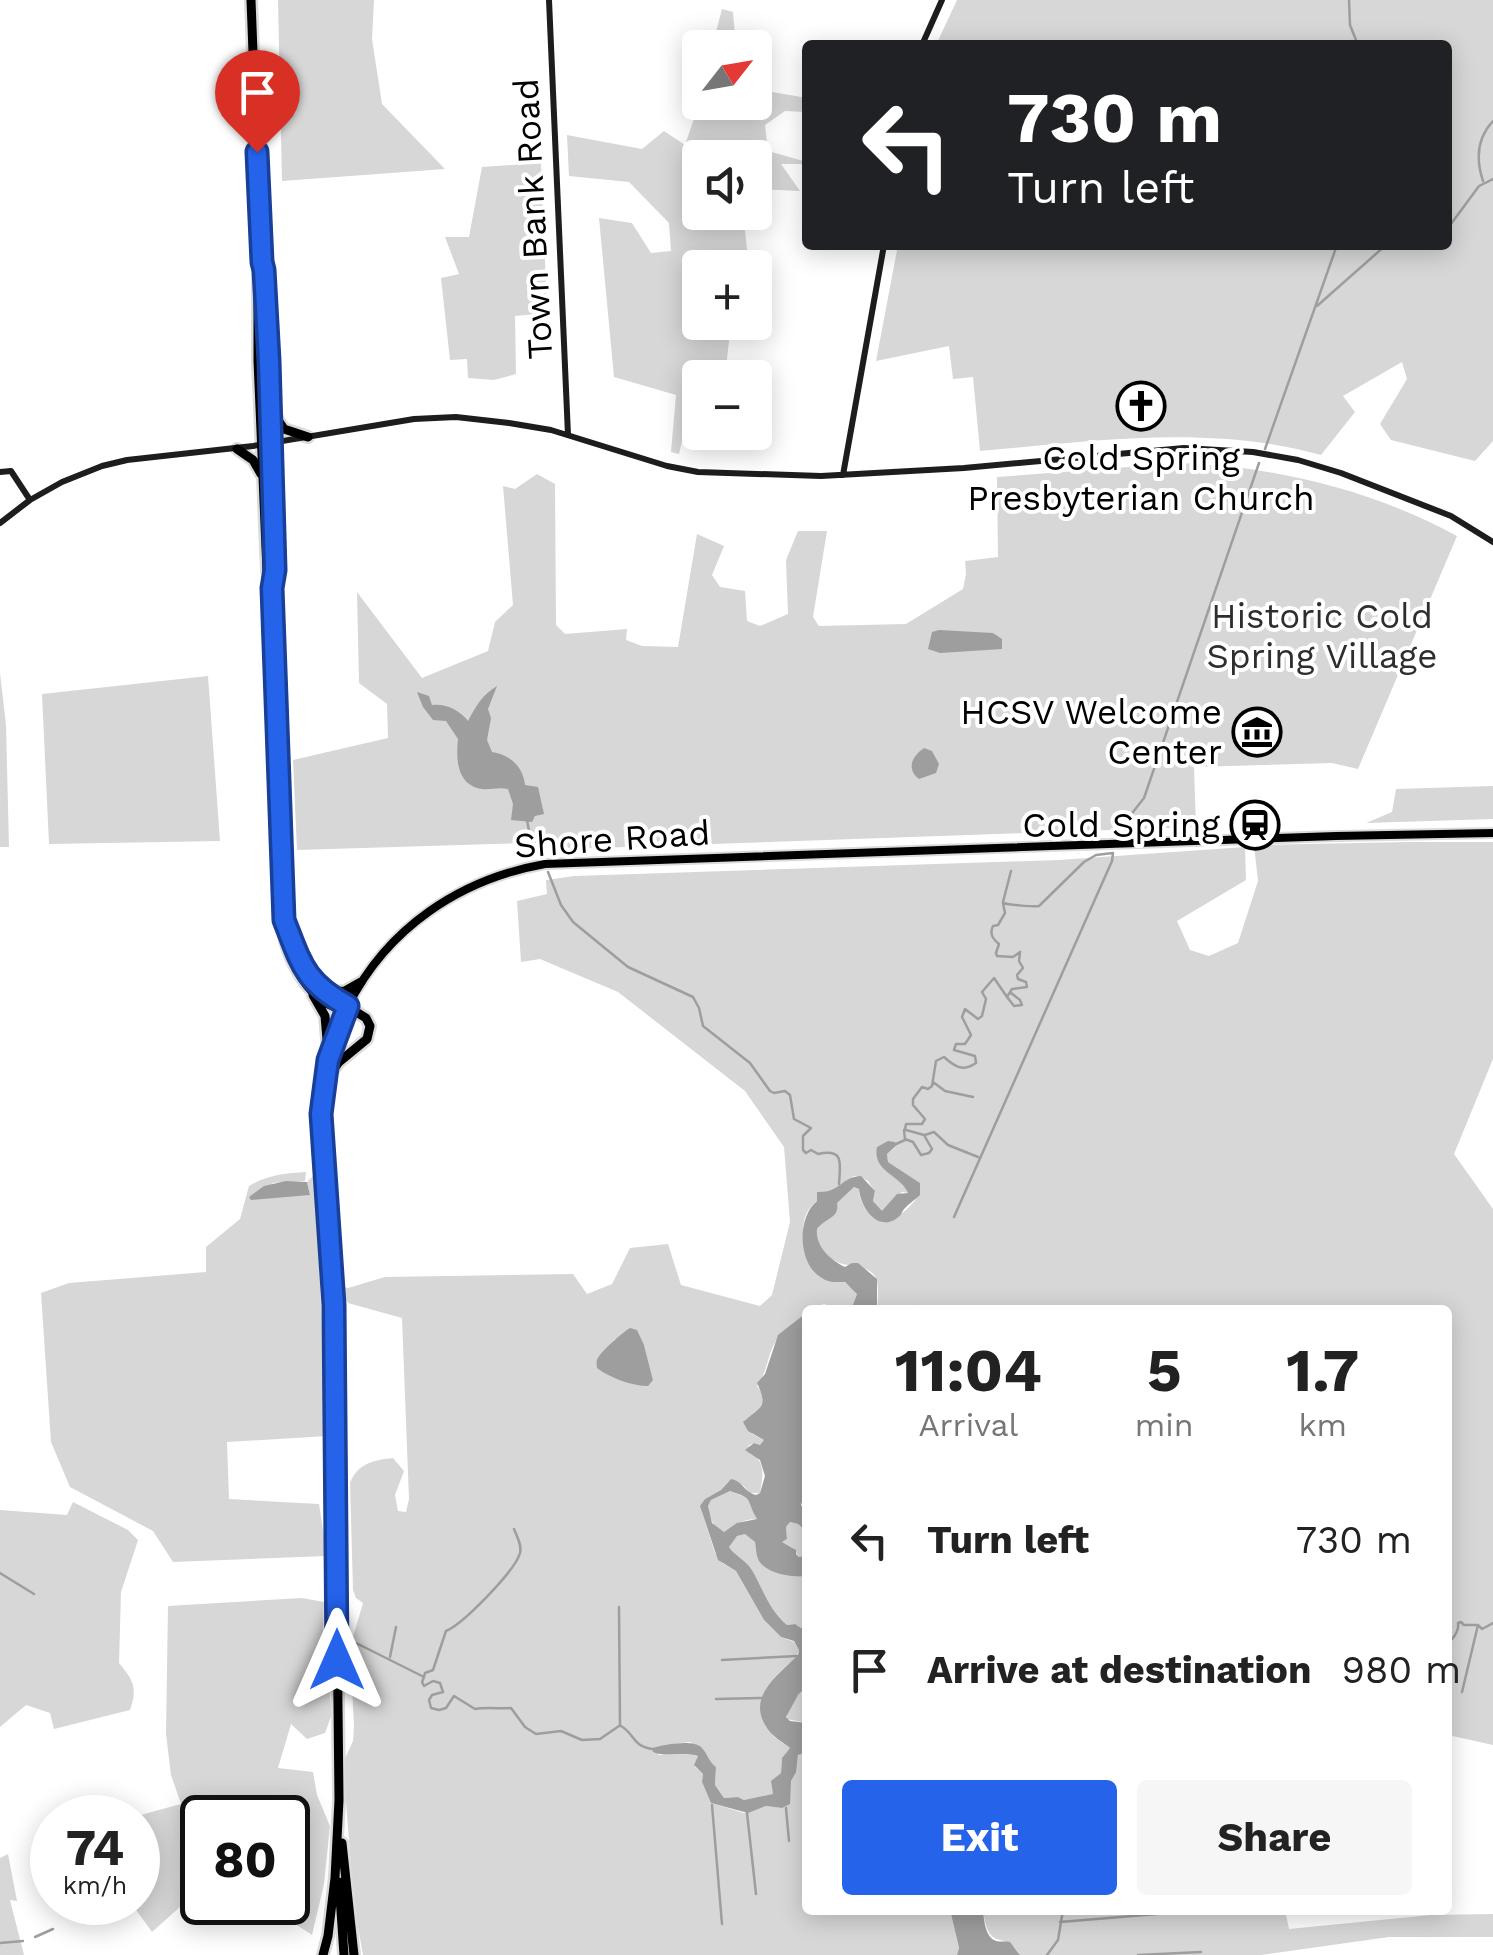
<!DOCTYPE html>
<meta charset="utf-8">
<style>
:root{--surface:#fff;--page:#f6f6f6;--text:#222;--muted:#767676;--accent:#2563eb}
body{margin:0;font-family:"Work Sans",sans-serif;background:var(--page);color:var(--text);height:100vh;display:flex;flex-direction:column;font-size:38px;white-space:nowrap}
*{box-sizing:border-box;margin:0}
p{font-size:32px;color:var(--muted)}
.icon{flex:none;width:55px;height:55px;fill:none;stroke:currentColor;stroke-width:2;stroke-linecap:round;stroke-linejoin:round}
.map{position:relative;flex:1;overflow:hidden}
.panel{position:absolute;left:802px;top:1305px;width:650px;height:610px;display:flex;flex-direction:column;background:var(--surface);border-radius:10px;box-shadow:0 5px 25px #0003}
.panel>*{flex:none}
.banner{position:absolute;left:802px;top:40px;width:650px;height:210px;border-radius:10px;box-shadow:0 5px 25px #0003;background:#202124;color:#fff;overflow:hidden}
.needle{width:65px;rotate:59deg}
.fabs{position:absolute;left:682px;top:30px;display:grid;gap:20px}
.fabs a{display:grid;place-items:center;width:90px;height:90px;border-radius:10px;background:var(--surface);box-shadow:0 5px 25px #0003;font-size:50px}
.speed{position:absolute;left:30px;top:1795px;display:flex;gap:20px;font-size:50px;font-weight:700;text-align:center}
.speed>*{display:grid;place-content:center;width:130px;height:130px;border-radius:50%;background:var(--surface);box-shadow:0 5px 25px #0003;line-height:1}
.speed small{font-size:25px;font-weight:400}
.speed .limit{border:5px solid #111;border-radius:15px;background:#fff;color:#111}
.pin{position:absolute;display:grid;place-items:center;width:85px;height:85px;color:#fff;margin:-102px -42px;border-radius:50% 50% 50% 0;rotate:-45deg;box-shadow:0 0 10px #0007}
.pin .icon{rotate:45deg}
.me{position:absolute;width:110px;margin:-55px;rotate:0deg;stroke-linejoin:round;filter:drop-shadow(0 0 8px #0008)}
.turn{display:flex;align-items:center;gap:35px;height:210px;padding:0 40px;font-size:45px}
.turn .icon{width:130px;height:130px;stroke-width:2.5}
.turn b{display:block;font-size:70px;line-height:85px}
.eta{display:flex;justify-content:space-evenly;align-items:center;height:170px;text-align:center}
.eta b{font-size:60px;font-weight:700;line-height:70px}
.cta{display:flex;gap:20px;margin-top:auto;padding:20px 40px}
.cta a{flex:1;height:115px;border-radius:10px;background:var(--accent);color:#fff;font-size:40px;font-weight:700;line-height:115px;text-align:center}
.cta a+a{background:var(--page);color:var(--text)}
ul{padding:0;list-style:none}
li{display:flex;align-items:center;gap:30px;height:130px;padding:0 40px}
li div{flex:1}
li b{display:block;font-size:38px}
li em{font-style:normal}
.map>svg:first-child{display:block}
</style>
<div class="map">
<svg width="1493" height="1955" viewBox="0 0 1493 1955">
<rect width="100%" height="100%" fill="#fff"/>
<path fill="#d7d7d7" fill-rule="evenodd" d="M278,0H374L372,39L382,104L445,169L282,181Z
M957,0H1493V441L1475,461L1391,440L1380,424L1407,379L1402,362L1343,396L1355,412L1321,455C1209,424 1094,441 980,451L973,377L953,379L949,346L876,361L898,245H1448V45H936Z
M722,9L733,12L736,47H712Z
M755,89L807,98V112L785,111L765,125L768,151L807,162V164H781L800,191L755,189V158H700V212L743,213L749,267L700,268V322L731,323L725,377L700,378V405L690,407L679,454L671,452L676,395L614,377L599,218L632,223L651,253L671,251L669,223L629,182L569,176L567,135L642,149L664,131L685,145L700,101L755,102Z
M541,163L547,313L515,316L516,374L494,380L468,378L467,359L450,360L441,278L459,274L445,237H469L482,167Z
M1182,463C1277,467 1372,490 1457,536L1358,769L1332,763L1194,767L1196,827L568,849L553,851L556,842L297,850L293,760L388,738L387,704L359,683L357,592L422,678L488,651L495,622L513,605L503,486L515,489L537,474L555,484L556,625L565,634L627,629L626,640L642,646L678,647L697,534L724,546L712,575L720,587L745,591L747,621L760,626L788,614L786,560L798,531H827L813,617L819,626L906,624L963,589L966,574L965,561L998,557L997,477Z
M0,673L6,725L9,847H0Z
M208,676L220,841L49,844L42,694Z
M1493,786V819L1366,823L1392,812L1396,789Z
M1410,842H1493V1059L1454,1154L1493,1209V1745L1448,1735V1310H877C878,1302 879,1284 876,1278C866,1258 832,1276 818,1242C808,1219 839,1225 836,1203L854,1187L859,1189C859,1205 871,1215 883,1223C899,1218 922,1201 920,1183L888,1162L887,1154L896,1147L895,1142L877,1147L906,1186L908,1193L902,1192L882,1212L873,1201L875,1192L868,1181L859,1176H854C847,1180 840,1186 833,1190C803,1207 801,1218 804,1252L852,1288L857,1294L852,1307L831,1310L825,1304C812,1305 785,1328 776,1341C767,1355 768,1371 757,1386C769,1401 760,1411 745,1420L752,1434L764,1440L760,1445L754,1443L748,1446C765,1465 764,1469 760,1493H750L743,1485L729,1481L721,1490L705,1499L702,1512L715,1553L722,1563L736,1571L764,1620L781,1637L794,1642L799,1650C796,1659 791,1661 784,1668C764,1686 751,1708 771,1733C775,1739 784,1743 790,1748L782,1758L781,1773C773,1781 769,1782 774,1794L744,1800L738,1797L724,1798L715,1785L716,1767L707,1760L705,1753L690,1742L672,1744L658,1755L690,1754L698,1756L695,1767L703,1774L702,1782L711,1803L744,1813L766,1806L782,1808L799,1754L807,1752L808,1910H950L959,1949L957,1955H363L354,1905L343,1763L353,1741L354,1726L350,1647L363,1603L356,1598L353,1590L350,1483C358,1463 374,1460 393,1458L404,1471L395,1495L398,1511L406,1512L409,1499L402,1318L348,1303L342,1294L343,1287L348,1288L385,1277L573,1274L587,1294L612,1284L630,1248L668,1244L681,1285L760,1306L772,1295L790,1222L784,1147L745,1091L618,992L540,959L521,962L517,901L547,894L546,880L574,876L1059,860L1245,847L1246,880L1177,921L1190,950L1209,956L1238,943L1258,881L1254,845ZM615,1339L644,1345L653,1380C625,1384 615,1381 598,1358L612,1346Z
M306,1172L305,1181L271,1183L310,1195L307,1182L315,1174L327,1436L227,1442L229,1499L319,1504L327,1556L173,1562L153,1531L70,1487L51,1442L41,1293L69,1283L206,1272V1247L240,1219L249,1186C267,1175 286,1173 306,1172Z
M730,1491C755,1500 745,1498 757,1519C742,1519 736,1525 724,1532C713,1528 709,1517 708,1506L711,1500Z
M73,1502L128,1530L138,1540L121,1592L119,1663C133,1680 138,1687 130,1710L54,1729L50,1713L26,1705L0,1727V1510L67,1515Z
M790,1522L798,1524L807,1532V1555L799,1557L793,1548L782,1542L787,1539L786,1527Z
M745,1534C771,1550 768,1580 807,1576V1625L801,1628L795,1624L787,1625C769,1610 763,1589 752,1570C746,1560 735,1556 729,1547C732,1540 737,1534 745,1534Z
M302,1598L324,1602L323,1629L332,1714L325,1733L307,1739L291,1724L278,1768L313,1772L317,1795L330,1826L324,1884L312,1935L263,1903L288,1902V1818H202V1899L191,1897L152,1932L131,1903L138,1902V1818L133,1817L181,1804L171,1775L166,1734L168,1606Z
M807,1686V1723L787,1719C786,1708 798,1694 807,1686Z
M8,1854L17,1901L10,1900L24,1955H0V1858Z
M983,1910H1285L1289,1929L1431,1915L1493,1914V1937H1389L1261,1955H1020C1004,1928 989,1955 983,1910Z"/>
<path fill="#9e9e9e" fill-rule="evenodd" d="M939,630L993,633L1002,639V649L940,653L928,649L932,632Z
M497,686L488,709L491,718L487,740L492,752C510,755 523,766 525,785L538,787L544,814L535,816L532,822L511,820L513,804L508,789C499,787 490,790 482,789C456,785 456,758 458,739L446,721L433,720L423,707L417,692L429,696L432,705C445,703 460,710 468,721C476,706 482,695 497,686Z
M924,748L932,751L939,764L936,773L919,779C906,769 912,756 924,748Z
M888,1141L895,1142L896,1146L887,1154L888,1162L920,1183V1195C916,1199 911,1202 907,1206C899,1214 905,1212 896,1219C876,1232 860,1205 859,1189L854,1187L837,1203C840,1218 825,1218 817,1229C815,1246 830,1260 845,1267L852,1263H858L877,1279V1310H842L852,1307L857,1294L845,1282C837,1282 829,1283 822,1278C797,1264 797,1217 817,1201V1192C841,1193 840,1177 861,1176L875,1191L873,1201L882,1211L897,1194L908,1193C901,1175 872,1172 877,1147Z
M286,1181L307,1182L310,1195L251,1200L249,1197L264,1186Z
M807,1312L808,1483L801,1505L807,1514V1532L798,1524L790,1522L786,1527L787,1539L782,1542L796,1550V1554L799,1557L807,1555V1576C793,1578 765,1574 758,1559C756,1554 756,1547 755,1542L745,1534L737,1536L729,1547C735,1556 746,1560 752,1570C763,1589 769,1610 787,1625L795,1624L801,1628L807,1625V1686L798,1695L786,1717L790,1721L807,1723V1752L798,1755L796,1772L791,1781L790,1804L782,1808L766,1806L748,1813L711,1803L702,1782L703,1774L694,1765L698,1756C683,1751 667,1758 653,1752L652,1748C663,1745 692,1739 701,1747C708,1754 708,1761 716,1767L715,1785L724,1798L738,1797L744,1800L773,1794L771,1781L781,1773L782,1758L790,1748C784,1743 775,1738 770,1732C743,1699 777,1676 798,1655L799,1650L794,1641L781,1637L764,1620L736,1571L718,1560L700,1506L705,1499L721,1490L731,1479C743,1481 744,1492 756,1495L760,1493L765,1476L760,1460L745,1450L754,1443L760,1445L764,1440L748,1431L743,1422C760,1407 769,1408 757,1383L765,1374L778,1335ZM730,1491C755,1499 745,1499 757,1519L737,1523L724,1532L712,1523L708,1506L711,1500Z
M630,1328L637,1330L644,1345L653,1380L648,1386C632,1386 610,1378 597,1368C597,1366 596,1363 597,1360C599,1353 623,1332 630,1328Z
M950,1910H983C984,1920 985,1937 996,1941C1001,1942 1005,1941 1010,1942L1020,1955H957L959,1948Z"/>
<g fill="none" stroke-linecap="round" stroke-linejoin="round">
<path stroke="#9e9e9e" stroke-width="2.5" d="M1349,0L1350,25L1358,45
M1483,181C1476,160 1477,138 1493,121
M1448,228L1479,186L1493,179
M1317,306L1386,245
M1265,449L1337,245
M527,820L529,831
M1129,825L1133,812L1144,798L1259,463
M1122,837L1125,833
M533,838L537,845
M540,853L542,858
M548,872L561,905L573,922L628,967L693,997L699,1008L703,1026L750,1063L770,1091L774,1093L785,1091L790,1095L794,1119L811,1128L803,1136V1150L806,1153L811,1150L818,1154C845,1148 840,1164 839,1184
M1003,902L1011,871
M1007,997L1014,1006L1022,1005L1020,1000L1011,993
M933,1082L945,1091L973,1097
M905,1129L906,1124H922L925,1119L913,1105V1099L922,1087L928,1089L932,1086L936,1061L944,1057C955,1067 963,1072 976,1063L975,1056L954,1050L956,1044H965L971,1035L962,1017L965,1009L978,1019L982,1016L986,999L982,992L994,978L1007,997L1012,989L1027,987L1026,982L1018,979L1017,975L1023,968L1019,961L1020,952L1013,957L997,956L996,953L999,944C993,939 989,934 993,926L998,925L1005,913L1003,903C1010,905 1033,907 1039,906L1084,862L1096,855L1113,853L1112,861L954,1217
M925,1135L934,1132L948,1145L978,1157
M905,1139L913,1142L921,1155L929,1153L932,1149L924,1135L906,1130
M896,1144L905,1140L904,1130
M912,1310L914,1306
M0,1573L34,1594
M619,1607L620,1725
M1448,1637L1452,1639C1456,1635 1459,1628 1458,1623L1461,1622L1464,1625H1478L1482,1629L1493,1623
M356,1643L424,1677L422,1682L424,1686L433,1681L440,1683L443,1692L432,1695L429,1700L431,1708L439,1710L446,1708L454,1696L475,1709C487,1707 499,1709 511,1708L525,1727L536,1734L561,1731L582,1740L600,1739L619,1726
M390,1657L396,1627
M722,1660L797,1656
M424,1677L425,1673L433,1670L446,1631C463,1624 515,1571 520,1553C522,1545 517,1537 514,1529
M1462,1692L1478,1625
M716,1699L761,1698
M621,1726C635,1734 632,1746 652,1749
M712,1805L722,1924
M786,1808L789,1841
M747,1813L756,1894
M1060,1922L1169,1913
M35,1937L53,1929
M0,1943L23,1941
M1047,1955L1058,1940L1063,1910
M1138,1955L1201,1952"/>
<g stroke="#dbdbdb" stroke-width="12">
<path id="primary" d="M348,1006C387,928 460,879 545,864L1336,836L1493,833"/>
</g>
<g stroke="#dbdbdb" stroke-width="14">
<path id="highway" d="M251,0L261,262L264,270L271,409L275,570L272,588L284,920C278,948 315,1017 348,1006
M261,262L258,269V361L267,571L271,585
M272,411L284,429L308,437
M237,449L253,460L261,474
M287,927L297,957L311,977L337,1000L366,1018L370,1026L367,1039L339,1062L327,1079
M326,992L345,991L361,982
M313,995L325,1016L328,1051
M342,1843L354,1955
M339,1882L344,1955
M323,1955L328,1936L335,1878L339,1800L334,1332L321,1115L328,1061L348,1006"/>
</g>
<path stroke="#1d1d1d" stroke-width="6" d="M549,0L568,435
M922,45L942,0
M0,472L11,471L30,500
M843,475L884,245
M0,523L30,500L62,482L102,466L127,460L253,446L414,419L456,417L509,423L551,430L667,466L698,472L821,476L964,468L1184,448L1253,452L1298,460L1341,473L1451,516L1493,542"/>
<use href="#primary" stroke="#000" stroke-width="8"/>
<use href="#highway" stroke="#000" stroke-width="9"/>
</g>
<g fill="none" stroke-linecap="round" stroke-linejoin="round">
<g stroke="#184099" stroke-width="25">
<path id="route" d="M257,152L262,262L264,270L269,361L275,570L272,588L284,920C301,963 304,982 348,1006L328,1060L321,1114L334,1305L337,1660"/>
</g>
<use href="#route" stroke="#2563eb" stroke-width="18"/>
</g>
<defs>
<g id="church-ring" transform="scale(2.5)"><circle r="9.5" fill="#fff" stroke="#000" stroke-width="1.5"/><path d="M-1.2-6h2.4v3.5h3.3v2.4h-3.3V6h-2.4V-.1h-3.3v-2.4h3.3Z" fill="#000"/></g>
<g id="museum-ring" transform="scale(2.5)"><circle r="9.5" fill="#fff" stroke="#000" stroke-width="1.5"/><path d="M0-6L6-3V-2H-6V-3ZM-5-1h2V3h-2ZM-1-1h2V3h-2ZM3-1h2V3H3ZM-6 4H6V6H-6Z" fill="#000"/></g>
<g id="station-ring" transform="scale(2.5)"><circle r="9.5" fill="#fff" stroke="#000" stroke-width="1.5"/><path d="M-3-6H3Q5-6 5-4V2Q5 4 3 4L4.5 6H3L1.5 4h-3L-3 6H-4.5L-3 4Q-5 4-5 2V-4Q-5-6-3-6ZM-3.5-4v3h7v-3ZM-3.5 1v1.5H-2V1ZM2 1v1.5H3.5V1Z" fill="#000"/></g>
</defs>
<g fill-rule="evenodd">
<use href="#church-ring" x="1141" y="406"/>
<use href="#museum-ring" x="1257" y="732"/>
<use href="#station-ring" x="1255" y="825"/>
</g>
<g text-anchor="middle" stroke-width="8" stroke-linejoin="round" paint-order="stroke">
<g font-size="35" fill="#000" stroke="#fff">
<text transform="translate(533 219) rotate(-93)" y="12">Town Bank Road</text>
<text transform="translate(612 839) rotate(-4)" y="12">Shore Road</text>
</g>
<g font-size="35" fill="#000" stroke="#fff" text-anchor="end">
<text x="1141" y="470" text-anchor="middle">Cold Spring<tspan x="1141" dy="40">Presbyterian Church</tspan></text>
<text x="1222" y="724">HCSV Welcome<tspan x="1222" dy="40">Center</tspan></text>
<text x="1220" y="837">Cold Spring</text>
</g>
<g font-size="35" fill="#2e2e2e" stroke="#fff">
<text x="1322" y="628">Historic Cold<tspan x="1322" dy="40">Spring Village</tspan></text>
</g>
</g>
</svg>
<div class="fabs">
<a><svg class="needle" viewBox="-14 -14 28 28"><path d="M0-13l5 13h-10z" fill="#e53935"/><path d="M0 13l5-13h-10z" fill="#767676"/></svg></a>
<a><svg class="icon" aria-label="sound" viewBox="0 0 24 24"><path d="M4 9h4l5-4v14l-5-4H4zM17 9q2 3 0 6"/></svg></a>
<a>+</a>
<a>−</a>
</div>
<div class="speed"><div>74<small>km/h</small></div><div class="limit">80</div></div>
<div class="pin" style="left:257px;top:152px;background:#d93025"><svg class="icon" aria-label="arrive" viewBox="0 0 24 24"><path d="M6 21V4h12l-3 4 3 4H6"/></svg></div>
<svg class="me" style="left:337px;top:1660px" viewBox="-20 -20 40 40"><path d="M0-17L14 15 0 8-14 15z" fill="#2563eb" stroke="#fff" stroke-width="4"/></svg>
<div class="banner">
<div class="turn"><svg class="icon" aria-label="left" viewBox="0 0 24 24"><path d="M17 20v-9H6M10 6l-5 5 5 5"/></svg><div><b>730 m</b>Turn left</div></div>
</div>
<section class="panel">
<div class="eta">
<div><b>11:04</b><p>Arrival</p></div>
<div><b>5</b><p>min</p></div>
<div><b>1.7</b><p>km</p></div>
</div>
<ul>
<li><svg class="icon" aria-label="left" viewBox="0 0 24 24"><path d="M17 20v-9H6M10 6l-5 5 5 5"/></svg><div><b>Turn left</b></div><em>730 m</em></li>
<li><svg class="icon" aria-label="arrive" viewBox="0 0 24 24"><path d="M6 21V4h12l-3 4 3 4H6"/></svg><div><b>Arrive at destination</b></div><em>980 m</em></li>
</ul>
<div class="cta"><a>Exit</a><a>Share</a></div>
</section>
</div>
